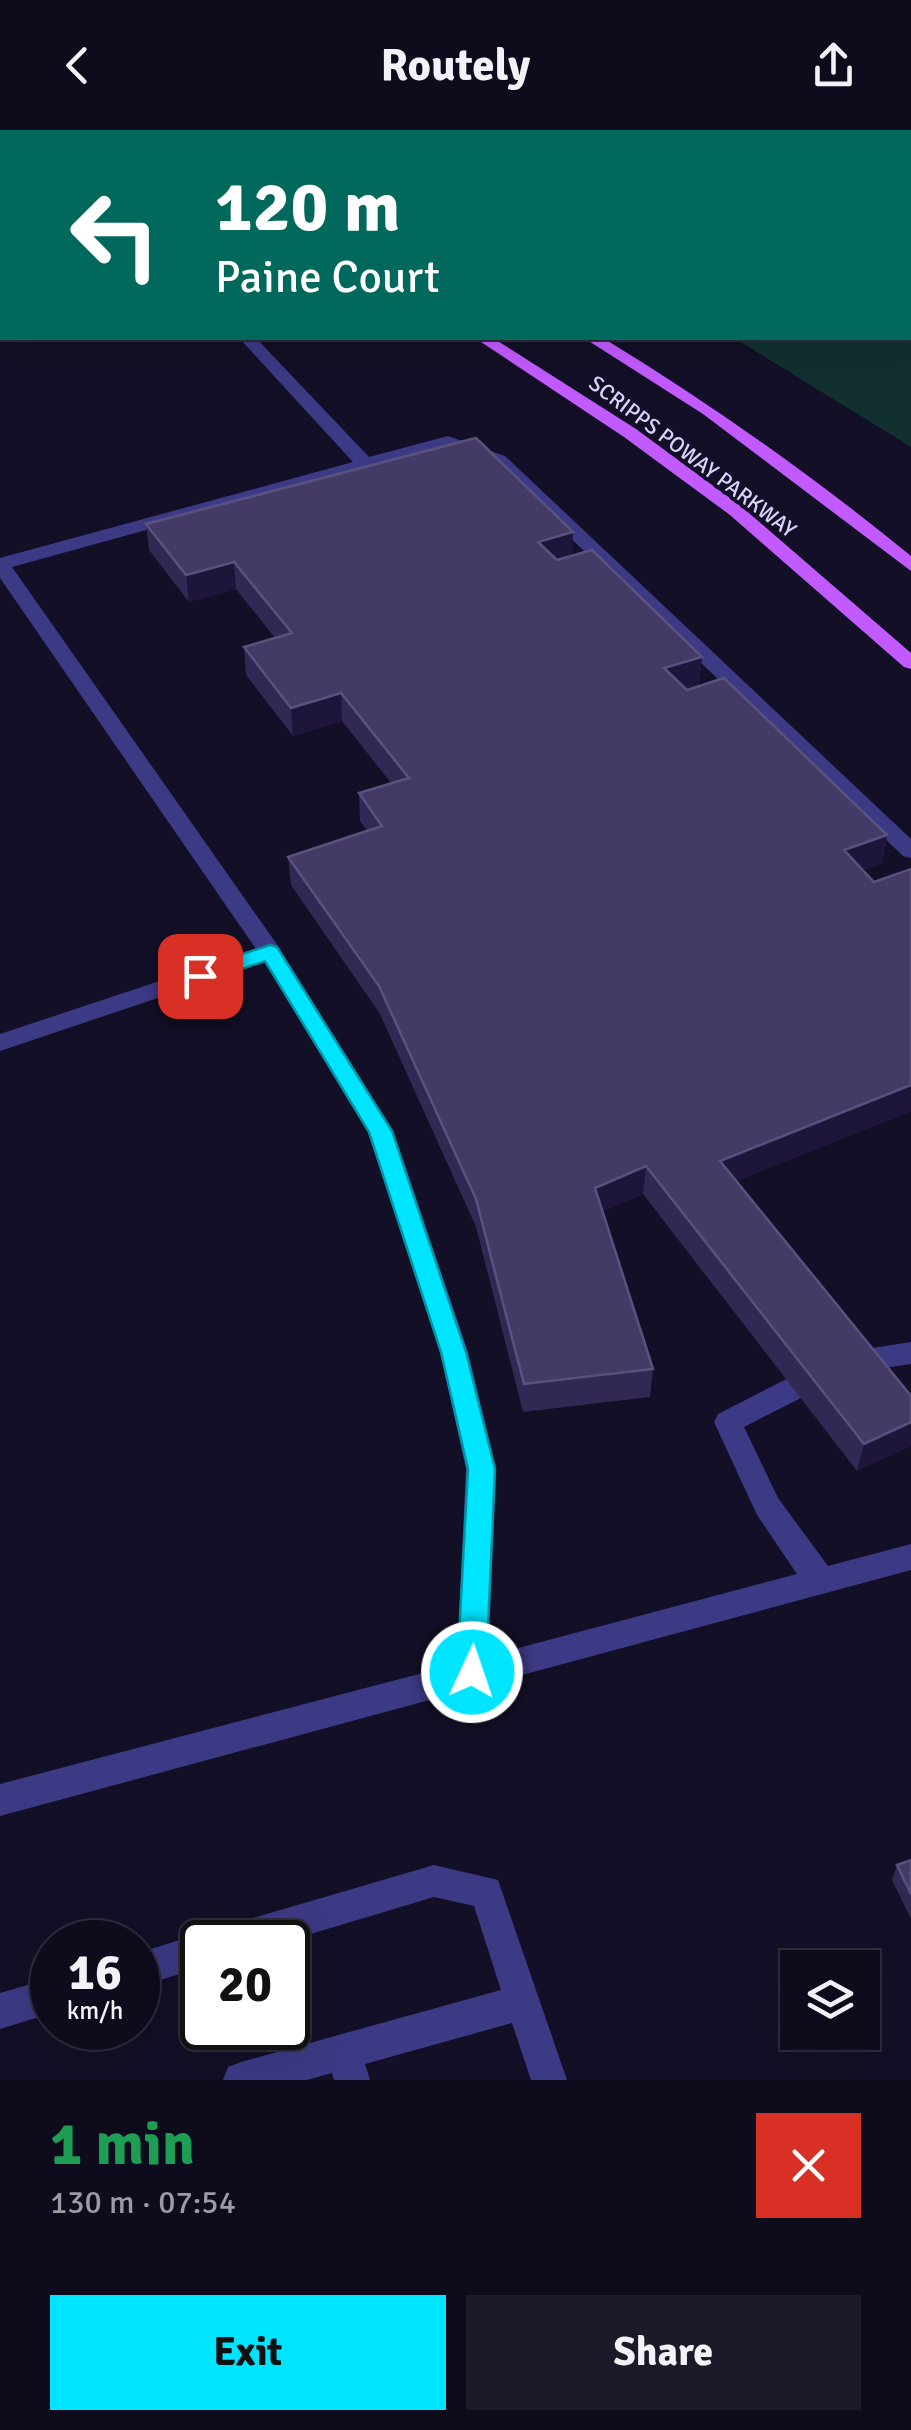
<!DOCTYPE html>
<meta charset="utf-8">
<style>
:root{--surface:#0e0b1c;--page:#1c1929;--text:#f1f3f6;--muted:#9b9ba3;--line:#2e2b3b;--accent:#00e5ff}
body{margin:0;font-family:Signika,sans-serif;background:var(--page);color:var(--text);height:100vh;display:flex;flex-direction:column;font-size:38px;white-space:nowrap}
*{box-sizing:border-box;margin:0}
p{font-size:32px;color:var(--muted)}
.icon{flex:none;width:55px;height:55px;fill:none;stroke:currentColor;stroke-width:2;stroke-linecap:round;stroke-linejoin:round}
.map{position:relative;height:1950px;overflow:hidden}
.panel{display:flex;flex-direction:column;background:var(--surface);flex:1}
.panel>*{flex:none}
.hud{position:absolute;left:0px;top:0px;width:912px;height:210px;box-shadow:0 10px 40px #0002,0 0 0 2px var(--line);background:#00695c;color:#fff;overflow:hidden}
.fabs{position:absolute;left:780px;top:1820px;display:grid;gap:20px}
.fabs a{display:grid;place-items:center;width:100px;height:100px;border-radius:0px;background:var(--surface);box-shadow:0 10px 40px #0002,0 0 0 2px var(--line);font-size:50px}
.speed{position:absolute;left:30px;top:1790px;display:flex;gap:20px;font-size:50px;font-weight:700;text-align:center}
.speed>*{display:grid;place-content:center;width:130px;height:130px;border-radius:50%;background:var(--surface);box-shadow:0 10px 40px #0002,0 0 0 2px var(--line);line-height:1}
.speed small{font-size:25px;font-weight:400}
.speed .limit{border:5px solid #111;border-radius:15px;background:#fff;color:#111}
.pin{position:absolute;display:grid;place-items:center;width:85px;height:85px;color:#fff;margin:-42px;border-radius:20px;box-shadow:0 5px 15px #0006}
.me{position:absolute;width:110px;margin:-55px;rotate:3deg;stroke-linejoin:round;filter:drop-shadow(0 0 8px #0008)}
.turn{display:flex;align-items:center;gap:35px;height:210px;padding:0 50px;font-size:45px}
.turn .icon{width:130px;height:130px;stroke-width:2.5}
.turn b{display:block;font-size:70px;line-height:85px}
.round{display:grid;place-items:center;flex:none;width:105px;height:105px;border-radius:0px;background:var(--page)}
.summary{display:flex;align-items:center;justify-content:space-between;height:170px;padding:0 50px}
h1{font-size:60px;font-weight:700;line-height:75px;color:#1e9e55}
.action{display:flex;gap:20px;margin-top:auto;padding:20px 50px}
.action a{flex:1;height:115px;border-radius:0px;background:var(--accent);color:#111;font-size:40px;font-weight:700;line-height:115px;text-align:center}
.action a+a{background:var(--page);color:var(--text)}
header{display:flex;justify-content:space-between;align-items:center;height:130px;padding:0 50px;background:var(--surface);font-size:45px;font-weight:700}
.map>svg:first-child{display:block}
</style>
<header><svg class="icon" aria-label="back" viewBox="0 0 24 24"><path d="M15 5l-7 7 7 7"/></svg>Routely<svg class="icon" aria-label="share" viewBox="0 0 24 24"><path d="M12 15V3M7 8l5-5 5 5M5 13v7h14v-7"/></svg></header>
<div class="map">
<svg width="911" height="1950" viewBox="0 0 911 1950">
<rect width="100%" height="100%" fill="#130f26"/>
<path fill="#12302f" d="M911,105V317L734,208H910Z"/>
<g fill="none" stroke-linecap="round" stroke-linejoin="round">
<path fill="#3d3a85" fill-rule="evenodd" d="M528,0H547L548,2H530Z
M848,0H866L867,2H850Z
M910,23H911V31H910Z
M0,63H2V71H0Z
M2,91V101L0,102V92Z
M2,142V152L0,153V143Z
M239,208H256L369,327L448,306L505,326L911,709V728L903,726L493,334L447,317L12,437L278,816L393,1001L468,1222L496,1339L488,1526L797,1444L757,1385L714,1292L718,1284L835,1224L911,1212V1234L850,1243L744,1297L778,1368L828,1436L911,1414V1440L0,1686V1654L457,1534L466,1339L440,1222L368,1002L265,832L0,921V904L256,819L0,448V428L353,332Z
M434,1735L498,1750L567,1950H531L512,1893L365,1934L370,1950H334L332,1943L307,1950H223L228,1937L241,1932L501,1860L474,1776L434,1767L284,1812H202V1837L138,1857V1823L202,1803L214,1808L217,1800L229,1795Z
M52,1848V1883L0,1899V1863Z"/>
<path fill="#c25bff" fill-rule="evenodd" d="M39,0H58L59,2H41Z
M149,0H168L169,2H151Z
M475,208H493L636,299L742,377L911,523V539L904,537L730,385L624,307Z
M584,208H603C711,274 812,345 911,426V441L703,284Z"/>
</g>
<path fill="#312854" d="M632,0H835L840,2H637Z
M146,394L573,402L572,426L702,527L699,554L686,558L887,705L882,733L863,740L874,752L911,739V981L736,1051L911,1266L857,1341L643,1064L603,1081L653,1239L650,1267L523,1282L476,1097L380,884L291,755L288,727L367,701L360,691L359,663L391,653L342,591L293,606L246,545L244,517L275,508L236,459L189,472L149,420Z
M911,1730V1789L892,1750L897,1735Z"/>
<path fill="#1d163a" d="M573,402L572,429L537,439L538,412Z
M234,432L236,459L189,472L186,445Z
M702,527L699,554L662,565L664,538Z
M341,563L342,591L293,606L291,578Z
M887,705L882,733L839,748L844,720Z
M911,955V981L716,1059L720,1031Z
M646,1036L643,1064L593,1086L595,1058Z
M911,1292V1316L857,1341L864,1314Z"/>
<path fill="#433a66" stroke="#5a527e" stroke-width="2.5" d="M679,0H835L840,2H684Z
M476,308L573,402L538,412L557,430L592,420L702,527L664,538L687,560L724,548L887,705L844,720L874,752L911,739V955L720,1031L911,1266V1292L864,1314L646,1036L595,1058L653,1239L524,1254L476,1069L379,856L288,727L382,696L359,663L409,648L341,563L291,578L244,517L292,503L234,432L186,445L146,394Z
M911,1730V1764L897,1735Z"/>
<path fill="#00e5ff" stroke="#0095a6" stroke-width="2.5" d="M270,815L277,817L392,1001L466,1222L495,1339L486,1542L482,1552L472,1555L462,1552L457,1542L468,1339L441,1222L369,1002L265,831L200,853L190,846L193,840Z"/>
<g text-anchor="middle" stroke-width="8" stroke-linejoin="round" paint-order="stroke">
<g font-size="22" fill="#d9d4ff" stroke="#130f26">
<text transform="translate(693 326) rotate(37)" y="8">SCRIPPS POWAY PARKWAY</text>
</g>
</g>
</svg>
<div class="fabs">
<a><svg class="icon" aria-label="layers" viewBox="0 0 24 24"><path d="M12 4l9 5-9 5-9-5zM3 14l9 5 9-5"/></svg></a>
</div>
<div class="speed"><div>16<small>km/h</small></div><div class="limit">20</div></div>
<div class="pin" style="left:200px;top:846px;background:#d93025"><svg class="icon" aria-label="arrive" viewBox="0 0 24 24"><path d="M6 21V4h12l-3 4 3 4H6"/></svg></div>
<svg class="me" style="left:472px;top:1542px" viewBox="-20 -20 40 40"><circle r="17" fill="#00e5ff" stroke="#fff" stroke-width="3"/><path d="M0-11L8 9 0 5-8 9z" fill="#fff"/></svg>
<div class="hud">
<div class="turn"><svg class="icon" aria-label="left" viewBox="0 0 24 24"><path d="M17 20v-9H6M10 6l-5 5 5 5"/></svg><div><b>120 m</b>Paine Court</div></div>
</div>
</div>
<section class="panel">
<div class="summary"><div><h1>1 min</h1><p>130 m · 07:54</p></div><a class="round" style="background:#d93025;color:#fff"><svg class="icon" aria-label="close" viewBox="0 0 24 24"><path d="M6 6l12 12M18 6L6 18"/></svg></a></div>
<div class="action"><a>Exit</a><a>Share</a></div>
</section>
